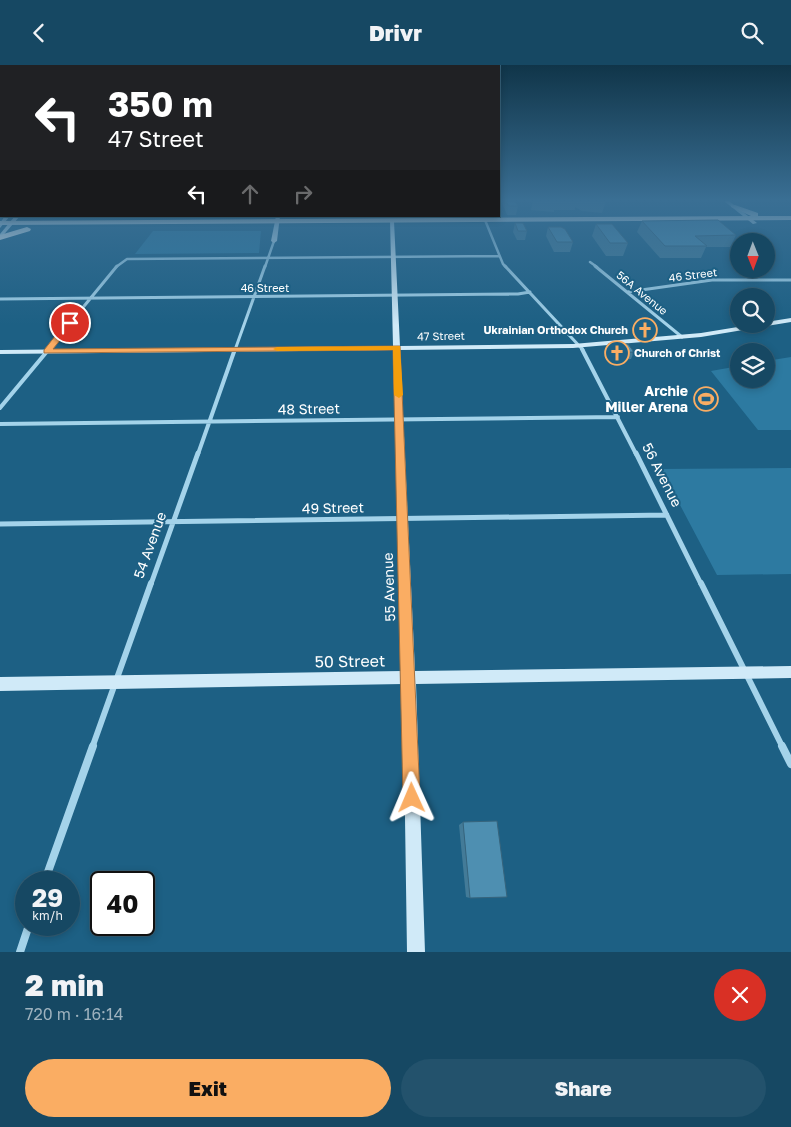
<!DOCTYPE html>
<meta charset="utf-8">
<style>
:root{--surface:#164863;--page:#23526c;--text:#f1f3f6;--muted:#9eb2be;--line:#356078;--accent:#faad63}
body{margin:0;font-family:"Golos Text",sans-serif;background:var(--page);color:var(--text);height:100vh;display:flex;flex-direction:column;font-size:19px;white-space:nowrap}
*{box-sizing:border-box;margin:0}
p{font-size:16px;color:var(--muted)}
.icon{flex:none;width:28px;height:28px;fill:none;stroke:currentColor;stroke-width:2;stroke-linecap:round;stroke-linejoin:round}
.map{position:relative;height:887px;overflow:hidden}
.side{display:flex;flex-direction:column;background:var(--surface);flex:1}
.side>*{flex:none}
.banner{position:absolute;left:0px;top:0px;width:500px;height:152px;box-shadow:0 2px 8px #0003,0 0 0 1px var(--line);background:#202124;color:#fff;overflow:hidden}
.needle{width:32px;rotate:179deg}
.controls{position:absolute;left:730px;top:168px;display:grid;gap:10px}
.controls a{display:grid;place-items:center;width:45px;height:45px;border-radius:50%;background:var(--surface);box-shadow:0 2px 8px #0003,0 0 0 1px var(--line);font-size:25px}
.speed{position:absolute;left:15px;top:806px;display:flex;gap:10px;font-size:25px;font-weight:700;text-align:center}
.speed>*{display:grid;place-content:center;width:65px;height:65px;border-radius:50%;background:var(--surface);box-shadow:0 2px 8px #0003,0 0 0 1px var(--line);line-height:1}
.speed small{font-size:12px;font-weight:400}
.speed .limit{border:2px solid #111;border-radius:8px;background:#fff;color:#111}
.pin{position:absolute;display:grid;place-items:center;width:42px;height:42px;color:#fff;margin:-21px;border:2px solid #fff;border-radius:50%;box-shadow:0 1px 5px #0007}
.me{position:absolute;width:55px;margin:-28px;rotate:359deg;stroke-linejoin:round;filter:drop-shadow(0 0 4px #0008)}
.turn{display:flex;align-items:center;gap:18px;height:105px;padding:0 25px;font-size:22px}
.turn .icon{width:65px;height:65px;stroke-width:2.5}
.turn b{display:block;font-size:35px;line-height:42px}
.lanes{display:flex;align-items:center;height:48px;padding:0 25px;background:#0003;justify-content:center;gap:25px;direction:ltr}
.lanes .off{opacity:.35}
.round{display:grid;place-items:center;flex:none;width:52px;height:52px;border-radius:26px;background:var(--page)}
.head{display:flex;align-items:center;justify-content:space-between;height:85px;padding:0 25px}
h1{font-size:30px;font-weight:800;line-height:38px}
.cta{display:flex;gap:10px;margin-top:auto;padding:10px 25px}
.cta a{flex:1;height:58px;border-radius:30px;background:var(--accent);color:#111;font-size:20px;font-weight:800;line-height:58px;text-align:center}
.cta a+a{background:var(--page);color:var(--text)}
header{display:flex;justify-content:space-between;align-items:center;height:65px;padding:0 25px;background:var(--surface);font-size:22px;font-weight:800}
.map>svg:first-child{display:block}
</style>
<header><svg class="icon" aria-label="back" viewBox="0 0 24 24"><path d="M15 5l-7 7 7 7"/></svg>Drivr<svg class="icon" aria-label="search" viewBox="0 0 24 24"><circle cx="10" cy="10" r="6"/><path d="M15 15l6 6"/></svg></header>
<div class="map">
<svg width="791" height="887" viewBox="0 0 791 887">
<rect width="100%" height="100%" fill="#1d6084"/>
<path fill="#2d7aa1" d="M153,166H261L259,188L135,189Z
M791,292V365H758L711,306L739,301V314H766V296Z
M791,403V509L717,510L661,404Z"/>
<g fill="none" stroke-linecap="round" stroke-linejoin="round">
<path stroke="#a4d3ea" stroke-width="2.5" d="M485,155L503,199L506,202
M590,197L597,202
M116,202L127,194L499,191
M265,202L274,176"/>
<path stroke="#a4d3ea" stroke-width="3" d="M505,201L583,285
M595,201L682,272
M627,227L712,215H791
M0,234L518,229L530,227
M48,285L117,201
M235,285L265,201"/>
<path stroke="#a4d3ea" stroke-width="4" d="M582,284L636,389
M0,343L49,284
M0,359L618,352
M198,389L235,284"/>
<path stroke="#a4d3ea" stroke-width="5" d="M636,388L701,519
M0,459L667,450
M151,519L198,388"/>
<path stroke="#a4d3ea" stroke-width="6" d="M701,518L783,683
M92,683L151,518"/>
<path stroke="#a4d3ea" stroke-width="8" d="M782,681L791,699
M44,818L93,681
M20,887L29,860"/>
<path fill="#d0eaf8" fill-rule="evenodd" d="M724,136H729L757,158L753,159Z
M5,151H10L0,163V158Z
M15,151H20L0,174V169Z
M276,151H280L277,176L274,178L271,176Z
M390,155L394,156L400,281L573,279L701,268L756,259H766V257L791,253V257L701,272L573,283L400,285L415,606L791,601V613L416,619L425,887H407L403,619L0,626V612L402,606L393,285L0,289V285L393,281Z"/>
<path fill="#fff" fill-rule="evenodd" d="M731,140H735L758,148V151H791V155L0,160V156L751,151L731,142Z
M27,162L31,164L30,166L0,175V170Z"/>
</g>
<path fill="#437b98" d="M504,136H515L518,141L516,150H507L503,140Z
M533,136H606L602,148L582,146L575,142V145H554V147L531,145Z
M642,156L736,170L730,182H706L701,193H660L637,167Z
M515,158L527,166L525,175H517L513,167Z
M596,159L628,178L623,191H606L592,171Z
M548,162L573,177L570,187H554L546,171Z
M608,279L634,287L631,294L610,295L605,286Z
M463,757L470,833L466,832L459,760Z"/>
<path fill="#4e8fb1" stroke="#37647c" d="M506,136H515L518,141H509Z
M718,155L736,170L695,171L707,181H665L642,156Z
M515,158H523L527,166H518Z
M596,159H612L628,178H610Z
M548,162H561L565,164L573,177H557Z
M608,279H628L634,287L613,288Z
M497,756L507,832L470,833L463,757Z"/>
<linearGradient id="sky" x2="0" y2="1"><stop stop-color="#103549"/><stop offset="0.52" stop-color="#3a6f94"/><stop offset="1" stop-color="#3a6f94" stop-opacity="0"/></linearGradient>
<rect width="791" height="260" fill="url(#sky)"/>
<path fill="#faad63" stroke="#a27040" d="M67,256L74,258L53,284L400,281L420,733L418,739L412,742L406,739L403,733L393,285L44,288V285Z"/>
<path fill="#f59e0b" d="M400,281L403,330L399,333L394,330L393,285L277,286L273,284L277,282Z"/>
<defs>
<g id="church-ring" transform="scale(1.25)"><circle r="9.5" fill="#1d6084" stroke="#faad63" stroke-width="1.5"/><path d="M-1.2-6h2.4v3.5h3.3v2.4h-3.3V6h-2.4V-.1h-3.3v-2.4h3.3Z" fill="#faad63"/></g>
<g id="stadium-ring" transform="scale(1.25)"><circle r="9.5" fill="#1d6084" stroke="#faad63" stroke-width="1.5"/><path d="M0-5a6.5 5 0 1 0 0 10a6.5 5 0 1 0 0-10ZM-3.5-1.8h7v3.6h-7Z" fill="#faad63"/></g>
</defs>
<g fill-rule="evenodd">
<use href="#church-ring" x="645" y="265"/>
<use href="#church-ring" x="617" y="288"/>
<use href="#stadium-ring" x="706" y="334"/>
</g>
<g text-anchor="middle" stroke-width="4" stroke-linejoin="round" paint-order="stroke">
<g font-size="11" fill="#fff" stroke="#1d6084">
<text transform="translate(693 210) rotate(-7)" y="4">46 Street</text>
<text x="265" y="227">46 Street</text>
<text transform="translate(642 228) rotate(39)" y="4">56A Avenue</text>
<text transform="translate(441 271) rotate(-1)" y="4">47 Street</text>
</g>
<g font-size="11" font-weight="bold" fill="#fff" stroke="#1d6084" text-anchor="end">
<text x="628" y="269">Ukrainian Orthodox Church</text>
<text x="634" y="292" text-anchor="start">Church of Christ</text>
</g>
<g font-size="14" font-weight="bold" fill="#fff" stroke="#1d6084" text-anchor="end">
<text x="688" y="331">Archie<tspan x="688" dy="16">Miller Arena</tspan></text>
</g>
<g font-size="14" fill="#fff" stroke="#1d6084">
<text transform="translate(309 344) rotate(-1)" y="5">48 Street</text>
<text transform="translate(662 410) rotate(63)" y="5">56 Avenue</text>
<text transform="translate(333 443) rotate(-1)" y="5">49 Street</text>
<text transform="translate(150 480) rotate(-70)" y="5">54 Avenue</text>
<text transform="translate(389 522) rotate(-92)" y="5">55 Avenue</text>
</g>
<g font-size="16" fill="#fff" stroke="#1d6084">
<text transform="translate(350 596) rotate(-1)" y="6">50 Street</text>
</g>
</g>
</svg>
<div class="controls">
<a><svg class="needle" viewBox="-14 -14 28 28"><path d="M0-13l5 13h-10z" fill="#e53935"/><path d="M0 13l5-13h-10z" fill="#9eb2be"/></svg></a>
<a><svg class="icon" aria-label="search" viewBox="0 0 24 24"><circle cx="10" cy="10" r="6"/><path d="M15 15l6 6"/></svg></a>
<a><svg class="icon" aria-label="layers" viewBox="0 0 24 24"><path d="M12 4l9 5-9 5-9-5zM3 14l9 5 9-5"/></svg></a>
</div>
<div class="speed"><div>29<small>km/h</small></div><div class="limit">40</div></div>
<div class="pin" style="left:70px;top:258px;background:#d93025"><svg class="icon" aria-label="arrive" viewBox="0 0 24 24"><path d="M6 21V4h12l-3 4 3 4H6"/></svg></div>
<svg class="me" style="left:412px;top:733px" viewBox="-20 -20 40 40"><path d="M0-17L14 15 0 8-14 15z" fill="#faad63" stroke="#fff" stroke-width="4"/></svg>
<div class="banner">
<div class="turn"><svg class="icon" aria-label="left" viewBox="0 0 24 24"><path d="M17 20v-9H6M10 6l-5 5 5 5"/></svg><div><b>350 m</b>47 Street</div></div>
<div class="lanes"><svg class="icon" aria-label="left" viewBox="0 0 24 24"><path d="M17 20v-9H6M10 6l-5 5 5 5"/></svg><svg class="icon off" aria-label="ahead" viewBox="0 0 24 24"><path d="M12 20V5M6 11l6-6 6 6"/></svg><svg class="icon off" aria-label="right" viewBox="0 0 24 24"><path d="M7 20v-9h11M14 6l5 5-5 5"/></svg></div>
</div>
</div>
<section class="side">
<div class="head"><div><h1>2 min</h1><p>720 m · 16:14</p></div><a class="round" style="background:#d93025;color:#fff"><svg class="icon" aria-label="close" viewBox="0 0 24 24"><path d="M6 6l12 12M18 6L6 18"/></svg></a></div>
<div class="cta"><a>Exit</a><a>Share</a></div>
</section>
